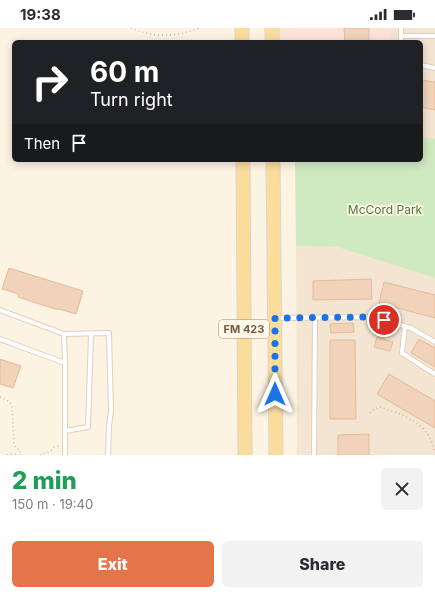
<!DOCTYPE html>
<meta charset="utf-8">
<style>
:root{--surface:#fff;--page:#f2f2f3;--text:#2b2b33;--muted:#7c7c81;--accent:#e47449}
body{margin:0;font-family:Inter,sans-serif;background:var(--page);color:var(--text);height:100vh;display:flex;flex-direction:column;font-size:15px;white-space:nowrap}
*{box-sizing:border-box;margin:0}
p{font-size:13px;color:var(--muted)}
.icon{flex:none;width:22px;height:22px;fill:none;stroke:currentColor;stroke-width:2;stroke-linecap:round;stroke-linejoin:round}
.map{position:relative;height:427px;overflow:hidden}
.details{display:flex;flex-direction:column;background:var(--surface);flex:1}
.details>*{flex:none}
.banner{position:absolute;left:12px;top:12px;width:411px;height:122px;border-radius:6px;box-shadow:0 2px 10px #0003;background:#202124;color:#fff;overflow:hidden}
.pin{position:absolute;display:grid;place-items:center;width:34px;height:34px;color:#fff;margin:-17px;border:2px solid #fff;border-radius:50%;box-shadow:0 1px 4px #0007}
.me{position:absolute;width:44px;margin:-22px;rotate:0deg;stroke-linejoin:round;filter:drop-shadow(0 0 3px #0008)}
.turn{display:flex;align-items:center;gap:14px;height:84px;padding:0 12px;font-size:18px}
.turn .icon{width:52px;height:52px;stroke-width:2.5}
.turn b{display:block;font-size:28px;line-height:34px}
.then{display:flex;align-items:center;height:38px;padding:0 12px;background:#0003;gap:8px;font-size:15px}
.round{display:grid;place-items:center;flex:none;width:42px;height:42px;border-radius:6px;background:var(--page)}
.headline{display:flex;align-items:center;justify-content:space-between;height:68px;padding:0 12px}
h1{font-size:24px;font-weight:800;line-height:30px;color:#1e9e55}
.button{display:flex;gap:8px;margin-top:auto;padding:8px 12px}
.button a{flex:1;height:46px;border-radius:6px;background:var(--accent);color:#fff;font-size:16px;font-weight:800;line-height:46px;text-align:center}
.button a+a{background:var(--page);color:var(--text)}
.status{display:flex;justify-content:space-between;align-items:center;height:28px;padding:0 20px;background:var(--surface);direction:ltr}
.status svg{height:11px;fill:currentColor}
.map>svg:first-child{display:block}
</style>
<div class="status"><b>19:38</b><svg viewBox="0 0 49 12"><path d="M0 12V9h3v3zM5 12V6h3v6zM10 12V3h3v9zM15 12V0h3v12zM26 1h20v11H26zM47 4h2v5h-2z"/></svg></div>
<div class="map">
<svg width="435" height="427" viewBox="0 0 435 427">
<rect width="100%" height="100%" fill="#fcf3e2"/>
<path fill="#f3e5d1" d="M389,0H435V111L421,109V14H390Z
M296,218L337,219L435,250V427H297Z"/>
<path fill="#fce3d6" d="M278,0H389L390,14H278Z"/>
<path fill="#cfe9c1" d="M421,109L435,111V250L337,219L296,218L295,132H421Z"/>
<path fill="#f1d3ba" stroke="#e3ba9b" d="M344,0H369V14H345Z
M421,52L435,54V82L421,79Z
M9,240L83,263L76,286L59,281L58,282L18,269L19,266L2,261Z
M371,251L372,271L313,272V253Z
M384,254L435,267V290L379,275Z
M353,295L354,304L331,305L330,296Z
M377,309L393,314L390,323L374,319Z
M419,311L435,320V339L411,325Z
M330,312H355L356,391H330Z
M0,331L21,338L13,360L0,356Z
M389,346L435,373V400L377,366Z
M369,406V427H338V407Z"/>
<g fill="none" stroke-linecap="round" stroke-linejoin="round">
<g stroke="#e0d0be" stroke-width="6">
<path id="service" d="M401,0V14
M402,8H435
M421,37L435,40
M0,282L64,306L65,335
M277,290L373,289L411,300L435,314
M405,298L402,325L435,346
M64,306L109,305L111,383L109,398L108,427
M0,311L65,335V427
M65,403L88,399L91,306
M314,427L315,289"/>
</g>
<g stroke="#dbd4d0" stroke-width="15">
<path id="primary" d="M242,0V14
M272,0V14
M243,132L245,427
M273,132L276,427"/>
</g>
<path stroke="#d5b69e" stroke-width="1.5" stroke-dasharray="1 3" stroke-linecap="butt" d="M131,0C154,10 176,9 199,0
M0,369L7,372L12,377L14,416L16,420L20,422L21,427
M370,385L374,381L380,379C396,384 416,391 427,405C431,411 433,417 435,423
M7,427L10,426L20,427
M40,427L51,423L54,419L59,418"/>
<use href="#service" stroke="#fff" stroke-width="4"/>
<use href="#primary" stroke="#fadc9b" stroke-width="13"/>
</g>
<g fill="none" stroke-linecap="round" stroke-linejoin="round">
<path stroke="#1a73e8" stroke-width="7" stroke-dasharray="0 12.6" d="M275,366V290L373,289L384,292"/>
</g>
<g text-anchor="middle" stroke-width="3.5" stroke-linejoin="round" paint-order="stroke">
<rect fill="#fff7e8" stroke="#9d8979" stroke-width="1" x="219" y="292" width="50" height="18" rx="3"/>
<g font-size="11" font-weight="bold" fill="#735a49">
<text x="244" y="305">FM 423</text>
</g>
<g font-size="12" fill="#4f7842" stroke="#fff7e8">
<text x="385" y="186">McCord Park</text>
</g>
</g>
</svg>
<div class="pin" style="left:384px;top:292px;background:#d93025"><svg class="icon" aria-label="arrive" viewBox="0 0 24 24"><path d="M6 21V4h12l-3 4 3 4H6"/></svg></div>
<svg class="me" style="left:275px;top:366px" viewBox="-20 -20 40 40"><path d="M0-17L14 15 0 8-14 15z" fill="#1a73e8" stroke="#fff" stroke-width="4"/></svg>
<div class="banner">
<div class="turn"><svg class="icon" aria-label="right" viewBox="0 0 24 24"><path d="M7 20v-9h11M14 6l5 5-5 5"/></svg><div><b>60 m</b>Turn right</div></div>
<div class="then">Then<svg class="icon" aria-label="arrive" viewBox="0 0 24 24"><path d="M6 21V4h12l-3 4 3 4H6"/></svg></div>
</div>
</div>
<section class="details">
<div class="headline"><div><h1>2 min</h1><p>150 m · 19:40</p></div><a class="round"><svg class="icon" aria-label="close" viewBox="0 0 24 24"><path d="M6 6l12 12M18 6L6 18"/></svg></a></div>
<div class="button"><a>Exit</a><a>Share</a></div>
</section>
